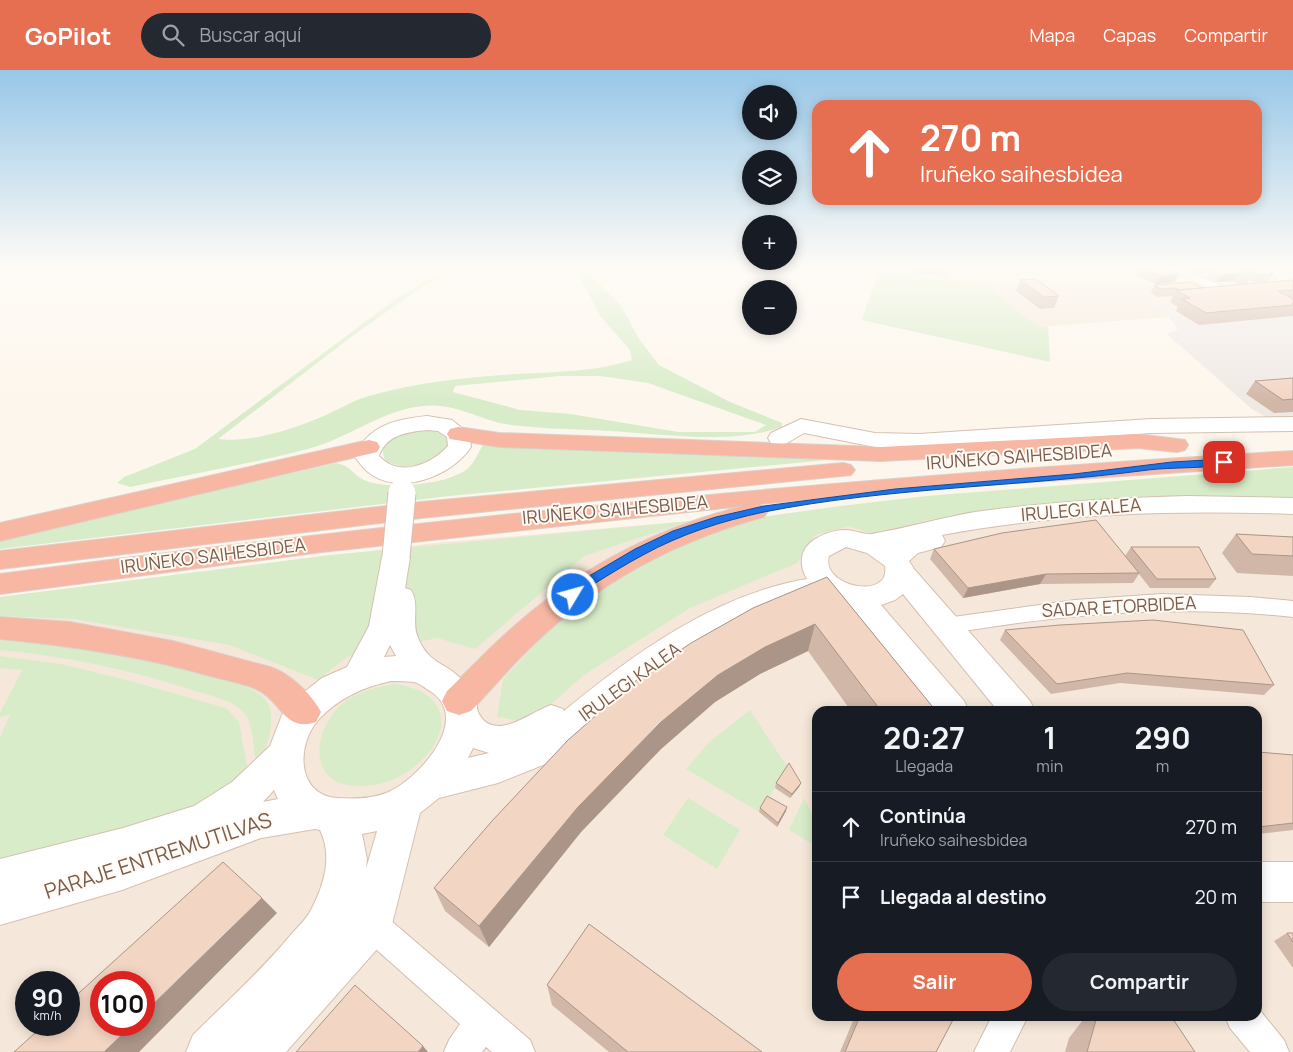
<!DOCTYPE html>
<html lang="es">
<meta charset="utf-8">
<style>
:root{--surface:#171b24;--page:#242831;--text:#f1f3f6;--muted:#9ea1a6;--line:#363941;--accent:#e76f51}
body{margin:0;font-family:Manrope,sans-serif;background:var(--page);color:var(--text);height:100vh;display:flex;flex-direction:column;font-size:19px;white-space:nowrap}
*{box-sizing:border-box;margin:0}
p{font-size:16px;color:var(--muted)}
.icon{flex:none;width:28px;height:28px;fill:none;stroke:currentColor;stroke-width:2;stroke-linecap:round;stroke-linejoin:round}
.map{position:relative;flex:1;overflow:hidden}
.sheet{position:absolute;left:812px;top:636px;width:450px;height:315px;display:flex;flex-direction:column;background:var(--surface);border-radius:15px;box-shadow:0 2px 12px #0003}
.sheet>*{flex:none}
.banner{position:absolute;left:812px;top:30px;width:450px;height:105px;border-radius:15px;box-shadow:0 2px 12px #0003;background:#e76f51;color:#fff;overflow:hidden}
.controls{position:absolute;left:742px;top:15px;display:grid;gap:10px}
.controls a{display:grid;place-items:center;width:55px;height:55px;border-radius:50%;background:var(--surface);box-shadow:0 2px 12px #0003;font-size:25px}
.speed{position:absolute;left:15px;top:901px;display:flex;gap:10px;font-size:25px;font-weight:700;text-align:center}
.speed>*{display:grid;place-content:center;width:65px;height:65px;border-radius:50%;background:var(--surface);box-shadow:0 2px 12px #0003;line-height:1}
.speed small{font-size:12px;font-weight:400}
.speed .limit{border:8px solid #d22;background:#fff;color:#111}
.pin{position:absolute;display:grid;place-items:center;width:42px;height:42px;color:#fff;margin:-21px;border-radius:10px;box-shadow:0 2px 8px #0006}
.me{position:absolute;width:55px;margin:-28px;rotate:53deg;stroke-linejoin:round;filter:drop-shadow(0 0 4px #0008)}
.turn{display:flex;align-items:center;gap:18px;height:105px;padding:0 25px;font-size:22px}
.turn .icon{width:65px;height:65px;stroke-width:2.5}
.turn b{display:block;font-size:35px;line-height:42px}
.eta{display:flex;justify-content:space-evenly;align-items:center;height:85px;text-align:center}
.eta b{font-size:30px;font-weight:700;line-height:35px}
.primary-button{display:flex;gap:10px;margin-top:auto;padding:10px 25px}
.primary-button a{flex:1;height:58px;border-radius:30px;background:var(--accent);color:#fff;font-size:20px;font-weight:700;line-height:58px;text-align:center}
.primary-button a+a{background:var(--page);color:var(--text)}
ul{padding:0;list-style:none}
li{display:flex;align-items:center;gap:15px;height:70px;padding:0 25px;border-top:1px solid var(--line)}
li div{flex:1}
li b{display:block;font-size:19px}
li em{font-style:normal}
header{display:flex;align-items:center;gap:30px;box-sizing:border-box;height:70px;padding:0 25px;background:var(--accent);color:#fff}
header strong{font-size:24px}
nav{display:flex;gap:28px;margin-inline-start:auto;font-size:18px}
.search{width:350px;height:45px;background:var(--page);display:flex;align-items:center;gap:12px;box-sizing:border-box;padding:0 18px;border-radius:28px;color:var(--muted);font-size:19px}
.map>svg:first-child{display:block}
</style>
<header>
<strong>GoPilot</strong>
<div class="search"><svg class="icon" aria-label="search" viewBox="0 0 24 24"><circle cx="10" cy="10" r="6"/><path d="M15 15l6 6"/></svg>Buscar aquí</div>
<nav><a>Mapa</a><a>Capas</a><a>Compartir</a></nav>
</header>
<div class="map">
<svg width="1293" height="982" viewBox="0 0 1293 982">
<rect width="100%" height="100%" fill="#fdf6ec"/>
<path fill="#f5e8da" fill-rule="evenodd" d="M872,195H1282L1293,206V224L1290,221L1152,234L1169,247L1038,257L983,213L914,208Z
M1293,406V982H0V527L434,473L690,451L883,439ZM818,641H1258V946H818ZM26,912H69V955H26ZM101,912H144V955H101Z"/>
<path fill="#efe9e4" d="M1290,221L1293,224V350L1269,349L1252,339L1167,264L1178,259L1169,247L1152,234Z"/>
<path fill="#d8ecc9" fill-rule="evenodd" d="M461,195H467L423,216L351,267L218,369C253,373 292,359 324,346C339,339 354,330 369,326C416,312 467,307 516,304C555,302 594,302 632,290L630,280L601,247L575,199L558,195H579L620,234L639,269L659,295L730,332L782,353V357C731,375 664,364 610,361C577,359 544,359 511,355C481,351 455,332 423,336C382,340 350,367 311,378C252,394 190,404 130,417L117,413L124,407L195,379L396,229L428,209ZM560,306H600L648,313L766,355L755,362H678L571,344L520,340L453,322L455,316Z
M880,198L914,208L983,213L1038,257L1048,256L1050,292L862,250Z
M427,359L444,364L448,368V380C427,393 408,404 385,390C374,366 412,361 427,359Z
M484,373L827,390L450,426L0,479V469L336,393C353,397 350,402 362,409C382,421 448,415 467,399C474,394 479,381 484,373Z
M1293,397V430L1176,426L1098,429L927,450L873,464L849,456L815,465L797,493L690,538L584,605L530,653L497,647L503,609L560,548L611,511L683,471L769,446L840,436L927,426Z
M690,451L584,486L475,579L437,568L347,587L318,610L229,575L74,549L0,546V527L330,485Z
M0,569C44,572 247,597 267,632C277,648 268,671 263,687H255C253,673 253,649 241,640C229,629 211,626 195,621C132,600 66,586 0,580Z
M0,586L61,594L127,610L226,638L239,652L247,696L232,712L198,737L0,792V667L10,645L0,647V643L22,600L0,598Z
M395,614C487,627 425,722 354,716C309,712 313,665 337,639C352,623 374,617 395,614Z
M750,640L788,698L759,742L686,699L709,672Z
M688,728L740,760L717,799L663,765Z
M804,728L817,753V777L789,760Z"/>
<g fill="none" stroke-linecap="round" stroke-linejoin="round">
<g stroke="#d1beb0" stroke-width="2">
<path id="street" d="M1165,195H1179L1227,219L1239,217L1245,221L1239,225L1221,226Z
M1263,195H1275L1293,212V222L1289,220Z
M1162,524L1250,527L1293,531V547C1176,534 1062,544 946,564L938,562L935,556L938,550L946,548L1075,530Z
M371,838L382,843L530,970L535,982H492L486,977L482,982H444L449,970L460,954L360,865L355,854L360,843Z
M1258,938L1284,970L1289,982H1250L1230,958L1225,946H1258Z
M992,946H1028L1010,982H974Z"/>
</g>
<g stroke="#d6c0b0" stroke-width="2">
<path id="secondary" d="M427,346L452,350L469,364L471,377C452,406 399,427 368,402C363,398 359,392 355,387C367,355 397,349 427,346ZM427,360L438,361L447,367L448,376C431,395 399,408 379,386C386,365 407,362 427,360Z
M1293,347V361L1151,363L919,378L875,377L804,363L787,373L779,375L771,373L768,368L771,363L801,349L875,363L919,364L1151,349Z
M1187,426L1293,428V444C1175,440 1058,443 942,465L945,471L941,477L918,483L909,491L914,499L1030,631L1035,641H998L903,524L895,530L881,535L964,631L969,641H932L847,534L826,526L799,531L750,549L721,564L666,599L618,636L575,674L548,693L498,713L439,728L420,743L392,854L386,869L286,982H186L193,965C225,933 260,902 289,867C296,858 306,850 311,840C324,815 333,787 320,760L315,759L261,768L122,820L0,855V789L123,758L194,736L232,712L270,676L282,645L293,631L322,608L347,597L369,556L382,487L386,480L396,478L406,480L410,487L405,518L411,520C420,534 411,552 418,568C429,594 444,592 459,607C466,614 473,623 476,632C477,636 477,641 479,644C495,673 532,641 551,635L563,639L564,641C633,584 716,524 807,509C798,494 800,477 817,468C827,462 842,458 853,461C859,462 866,465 872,464C906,458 940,448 975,442C1046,432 1116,428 1187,426ZM846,477L867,483L885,496C891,531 820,517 829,486ZM390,575L396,586L384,587ZM391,611C398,611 406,611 414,612C419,613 425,618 430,621C474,649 417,711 386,723C371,729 353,729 337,728C296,725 296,674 319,649C339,628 363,617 391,611ZM473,678L489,683L468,688ZM274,720L278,729L263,732ZM377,761L366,799L367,789L362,764Z
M1258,792H1293V832H1258Z"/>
</g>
<g stroke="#dad1cd" stroke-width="2">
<path id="highway" d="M458,357L499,363L881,377L1138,364L1185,370L1188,375L1185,380L1177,382L1138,378L881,391L499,377L450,369L447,364L450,359Z
M369,370L377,372L380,377L377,382L0,471V453Z
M1293,381V395L969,416L760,434L768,441L764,447C675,471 597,513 531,577C510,597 491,620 471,641L459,645L447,641L442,631L447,621C468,601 488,579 510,560C577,499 656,458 743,436L322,482L0,524V504C430,448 860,406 1293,381Z
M843,393L851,395L855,400L851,405L421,448L0,499V481L421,432Z
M0,547L70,552L173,571L270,597C289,603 312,624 321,642L316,652C284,663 281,630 258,620C243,613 225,610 210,606C141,586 71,576 0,569Z"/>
</g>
<use href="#street" fill="#fff" fill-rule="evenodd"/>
<use href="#secondary" fill="#fff" fill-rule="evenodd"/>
<use href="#highway" fill="#f7b7a3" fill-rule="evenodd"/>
<g stroke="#d6c0b0" stroke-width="29" stroke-linecap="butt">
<path id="secondary-bridge" d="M396,487L402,423"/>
</g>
<use href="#secondary-bridge" stroke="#fff" stroke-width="27"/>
</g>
<path fill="#d1b7a8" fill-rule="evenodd" d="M914,195H978L977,199L950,196L947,206L912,202Z
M1192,195H1223L1225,196L1233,195H1258L1273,204L1269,212L1293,210V246L1199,255L1176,241L1178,237L1170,232L1173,226H1172L1158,227L1151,223L1154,215L1202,218L1239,215L1233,211L1218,212L1207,207L1209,204L1207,203H1199L1191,198ZM1249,210L1253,212H1267L1247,214Z
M1139,197L1175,212L1156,214L1136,205Z
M1020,210L1059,226L1054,238L1040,239L1016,221Z
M1293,308V342L1274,343L1246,324L1255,311Z
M1236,464L1293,467V506L1237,503L1222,483Z
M1131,477L1216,509L1209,518H1150L1139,504L1133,513L1040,514L963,528L930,489L934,479L1125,486Z
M827,507L936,641H851L808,581L760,604L715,632L661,679L581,762L489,877L445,841L434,818Z
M1005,560L1274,615L1264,625L1120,613L1051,624L1000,570Z
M1258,682L1293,685V760L1258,764Z
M776,713H801L799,717L790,728L775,718Z
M760,738L786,741L777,757L759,742Z
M1287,863H1293V898L1274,871Z
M547,915L762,982H609L552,935Z
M855,946H955L936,982H840Z
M1086,946H1171L1195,982H1065L1069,968Z"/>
<path fill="#aa9588" d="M1238,203L1233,211L1218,212L1222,205Z
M1179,204L1175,212L1156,214L1160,206Z
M1046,504L1040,514L963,528L968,518Z
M815,554L808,581L760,604L715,632L661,679L581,762L489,877L479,856L578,737L661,652L718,605L765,577Z
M801,713L799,717L790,728L792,724Z
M787,737L786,741L777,757L778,753Z
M262,828L277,843L139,982H104L132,955H144V943Z
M423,976L428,982H418Z"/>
<path fill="#f3d5c3" stroke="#aa9588" d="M1211,195H1223L1225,196H1232L1250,207H1245L1238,203L1222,205L1211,199H1219Z
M1242,195H1257L1273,204L1257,205Z
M1153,196L1179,204L1160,206L1139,197Z
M1036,209L1059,226L1044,227L1020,210Z
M1293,210V220L1278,221L1293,229V235L1206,243L1182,229L1190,228L1176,220Z
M1191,212L1202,218L1180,220L1176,218L1161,219L1154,215Z
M1293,308V329L1283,330L1255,311Z
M1096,450L1139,503L1046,504L968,518L934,479L1002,463Z
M1236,464L1293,467V486L1252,484Z
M1131,477H1199L1216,509H1157Z
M827,507L936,641H881L815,554L765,577L718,605L661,652L578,737L479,856L434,818L492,751L568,670L638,609L691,573L753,538Z
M1153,550L1243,560L1274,615L1127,603L1057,614L1005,560L1060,555Z
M1258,682L1293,685V753L1258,757Z
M789,693L801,713L792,724L776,713Z
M767,726L787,737L778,753L760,738Z
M223,792L262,828L144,943V912H101V955H132L104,982H14L44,955H69V932Z
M589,854L762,982H628L547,915Z
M1287,863H1293V872Z
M355,915L423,976L418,982H296Z
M860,946H955L936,982H845Z
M1099,946H1171L1195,982H1087L1096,950Z"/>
<linearGradient id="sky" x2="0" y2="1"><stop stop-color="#97c7e8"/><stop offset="0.59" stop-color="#fefbf6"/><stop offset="1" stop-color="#fefbf6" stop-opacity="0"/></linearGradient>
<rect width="1293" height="333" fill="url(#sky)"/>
<path fill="#1a73e8" stroke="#114b97" d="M1224,389L1228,392L1227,394C1202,399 1173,397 1148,400C1020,417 890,417 764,442C722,451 681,464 643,485C626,494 610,504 594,514C587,519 581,527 573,529L567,525L584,509L635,479L673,461L716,447L764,436L895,419L1074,404L1172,392Z"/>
<g text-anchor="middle" stroke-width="4" stroke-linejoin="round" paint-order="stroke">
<g font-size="18" fill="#7a5c4d" stroke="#fffaf3">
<text transform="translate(1019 387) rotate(-4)" y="6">IRUÑEKO SAIHESBIDEA</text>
<text transform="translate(615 440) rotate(-5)" y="6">IRUÑEKO SAIHESBIDEA</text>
<text transform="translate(1081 440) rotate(-5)" y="6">IRULEGI KALEA</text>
<text transform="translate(213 486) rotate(-7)" y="6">IRUÑEKO SAIHESBIDEA</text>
<text transform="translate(1119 537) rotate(-3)" y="6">SADAR ETORBIDEA</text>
<text transform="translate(630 612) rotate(-36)" y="6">IRULEGI KALEA</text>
</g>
<g font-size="21" fill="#7a5c4d" stroke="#fffaf3">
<text transform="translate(158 786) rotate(-18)" y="7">PARAJE ENTREMUTILVAS</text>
</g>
</g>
</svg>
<div class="controls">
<a><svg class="icon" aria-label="sound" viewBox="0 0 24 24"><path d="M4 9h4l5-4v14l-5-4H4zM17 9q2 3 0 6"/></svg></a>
<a><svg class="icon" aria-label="layers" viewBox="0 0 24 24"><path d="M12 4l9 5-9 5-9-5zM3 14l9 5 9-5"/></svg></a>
<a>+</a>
<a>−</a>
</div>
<div class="speed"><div>90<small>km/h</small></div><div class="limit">100</div></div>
<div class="pin" style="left:1224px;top:392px;background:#d93025"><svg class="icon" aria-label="arrive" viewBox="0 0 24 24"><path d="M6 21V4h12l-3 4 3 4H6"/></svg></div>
<svg class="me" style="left:573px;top:525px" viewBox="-20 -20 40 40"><circle r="17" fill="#1a73e8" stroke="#fff" stroke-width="3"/><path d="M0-11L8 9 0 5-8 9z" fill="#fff"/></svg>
<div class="banner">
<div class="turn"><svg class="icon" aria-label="ahead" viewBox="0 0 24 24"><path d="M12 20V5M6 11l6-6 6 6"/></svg><div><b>270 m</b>Iruñeko saihesbidea</div></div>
</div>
<section class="sheet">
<div class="eta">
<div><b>20:27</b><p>Llegada</p></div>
<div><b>1</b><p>min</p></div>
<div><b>290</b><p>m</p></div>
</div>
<ul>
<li><svg class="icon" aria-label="ahead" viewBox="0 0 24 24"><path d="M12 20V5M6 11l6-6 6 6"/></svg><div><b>Continúa</b><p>Iruñeko saihesbidea</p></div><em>270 m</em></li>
<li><svg class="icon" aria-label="arrive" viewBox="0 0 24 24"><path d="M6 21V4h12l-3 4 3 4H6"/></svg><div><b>Llegada al destino</b></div><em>20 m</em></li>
</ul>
<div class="primary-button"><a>Salir</a><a>Compartir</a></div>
</section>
</div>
